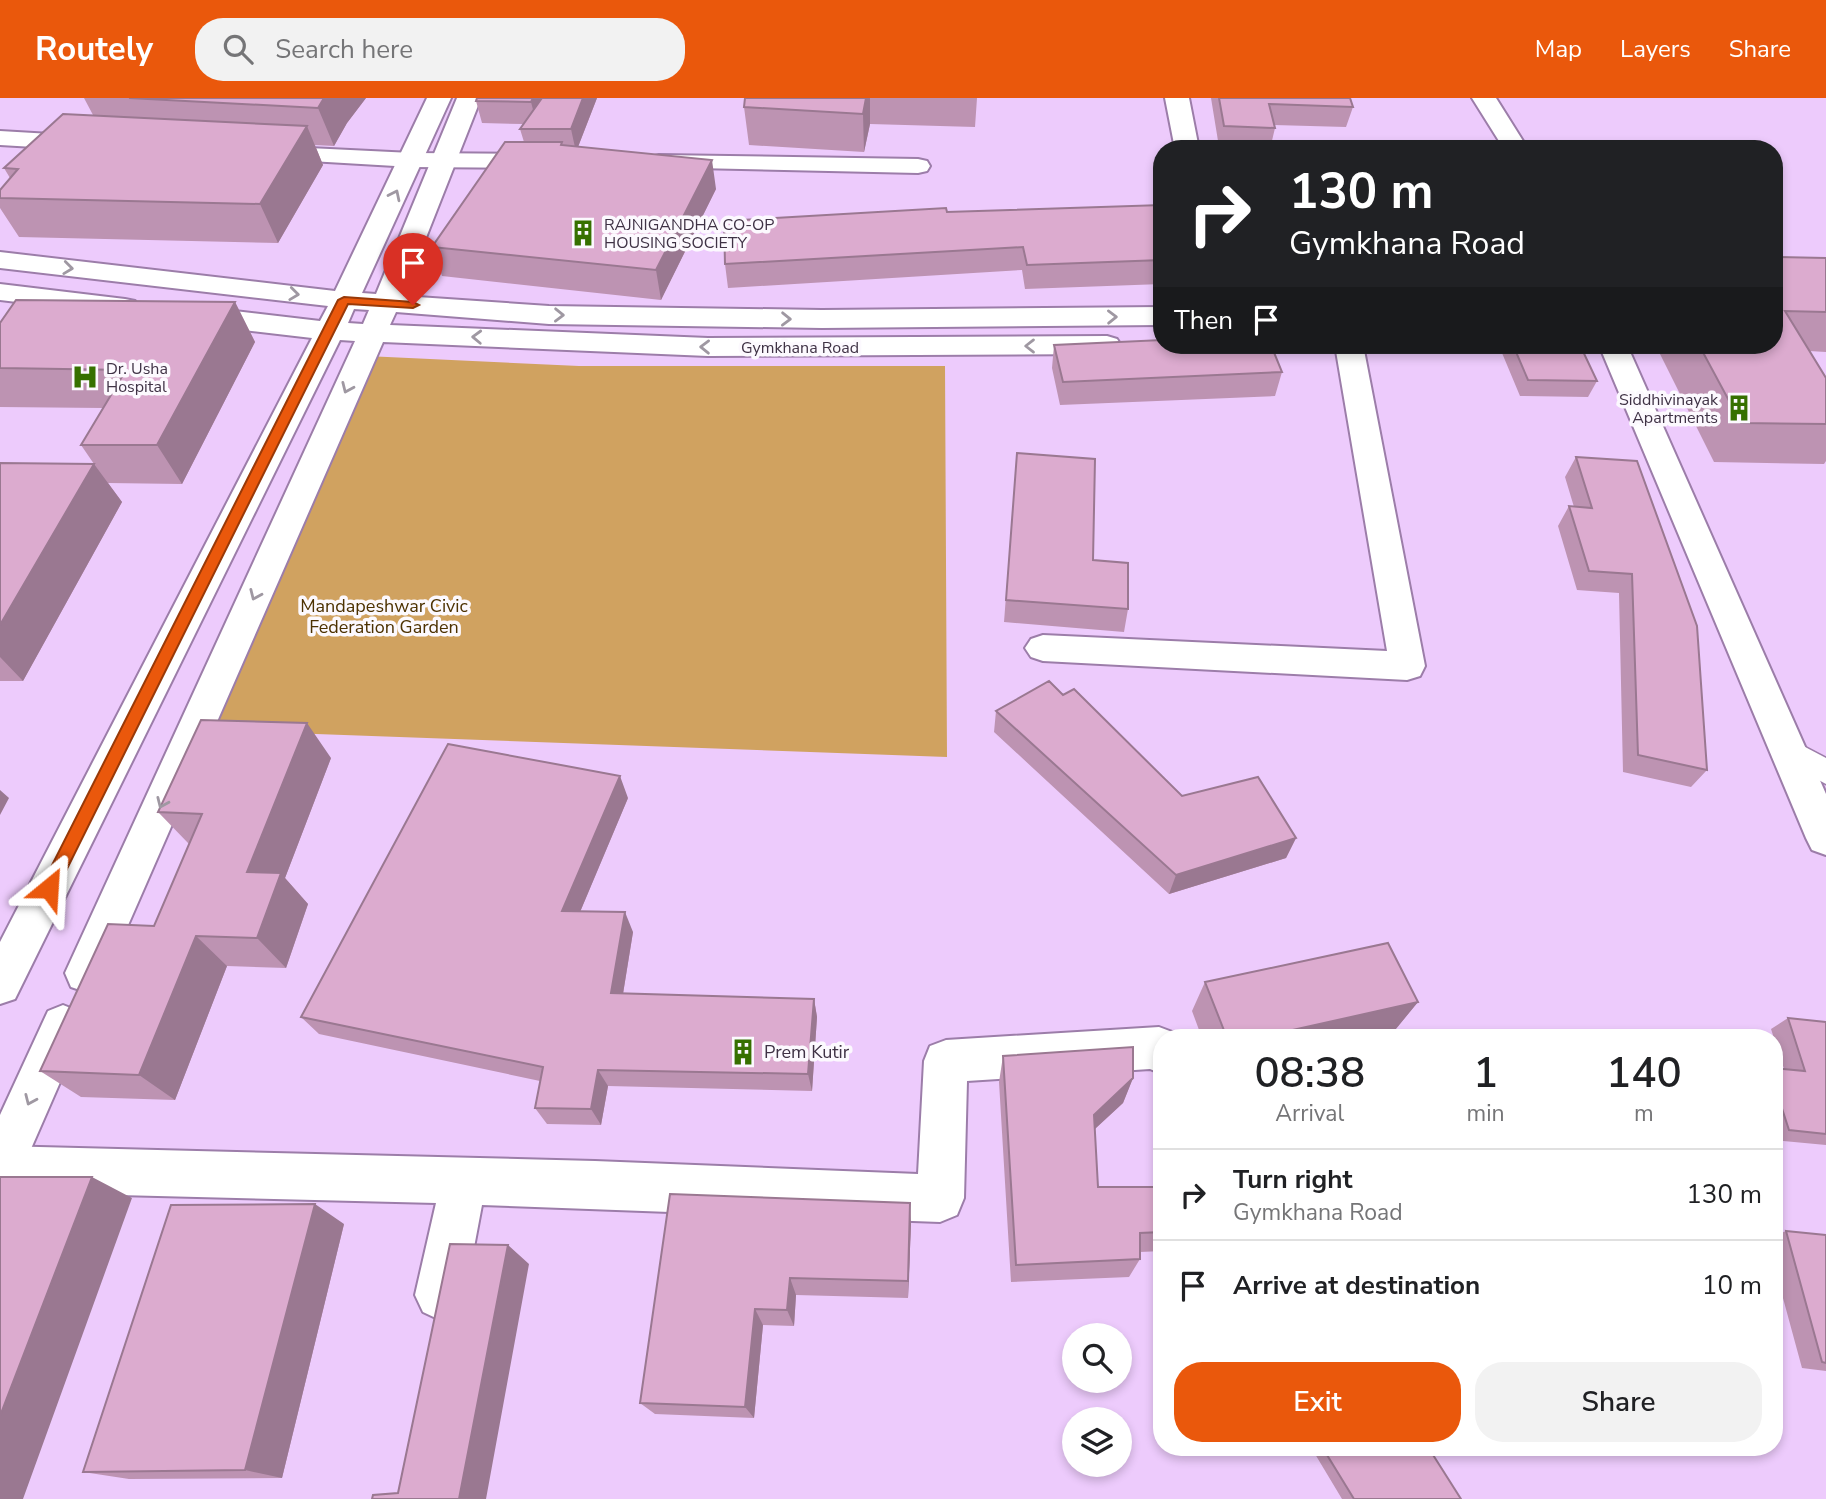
<!DOCTYPE html>
<style>
:root{--surface:#fff;--page:#f2f2f2;--text:#202124;--muted:#757577;--line:#e0e0e0;--accent:#ea580c}
body{margin:0;font-family:"Nunito Sans",sans-serif;background:var(--page);color:var(--text);height:100vh;display:flex;flex-direction:column;font-size:26px;white-space:nowrap}
*{box-sizing:border-box;margin:0}
p{font-size:23px;color:var(--muted)}
.icon{flex:none;width:38px;height:38px;fill:none;stroke:currentColor;stroke-width:2;stroke-linecap:round;stroke-linejoin:round}
.map{position:relative;flex:1;overflow:hidden}
.details{position:absolute;left:1153px;top:931px;width:630px;height:427px;display:flex;flex-direction:column;background:var(--surface);border-radius:28px;box-shadow:0 4px 10px #0003}
.details>*{flex:none}
.guide{position:absolute;left:1153px;top:42px;width:630px;height:214px;border-radius:28px;box-shadow:0 4px 10px #0003;background:#202124;color:#fff;overflow:hidden}
.tools{position:absolute;left:1062px;top:1225px;display:grid;gap:14px}
.tools a{display:grid;place-items:center;width:70px;height:70px;border-radius:50%;background:var(--surface);box-shadow:0 4px 10px #0003;font-size:35px}
.pin{position:absolute;display:grid;place-items:center;width:60px;height:60px;color:#fff;margin:-72px -30px;border-radius:50% 50% 50% 0;rotate:-45deg;box-shadow:0 0 7px #0007}
.pin .icon{rotate:45deg}
.me{position:absolute;width:77px;margin:-38px;rotate:27deg;stroke-linejoin:round;filter:drop-shadow(0 0 5px #0008)}
.turn{display:flex;align-items:center;gap:24px;height:147px;padding:0 21px;font-size:32px}
.turn .icon{width:91px;height:91px;stroke-width:2.5}
.turn b{display:block;font-size:49px;line-height:60px}
.then{display:flex;align-items:center;height:66px;padding:0 21px;background:#0003;gap:14px;font-size:26px}
.eta{display:flex;justify-content:space-evenly;align-items:center;height:119px;text-align:center}
.eta b{font-size:42px;font-weight:600;line-height:49px}
.cta{display:flex;gap:14px;margin-top:auto;padding:14px 21px}
.cta a{flex:1;height:80px;border-radius:28px;background:var(--accent);color:#fff;font-size:28px;font-weight:600;line-height:80px;text-align:center}
.cta a+a{background:var(--page);color:var(--text)}
ul{padding:0;list-style:none}
li{display:flex;align-items:center;gap:21px;height:91px;padding:0 21px;border-top:2px solid var(--line)}
li div{flex:1}
li b{display:block;font-size:26px}
li em{font-style:normal}
header{display:flex;align-items:center;gap:42px;box-sizing:border-box;height:98px;padding:0 35px;background:var(--accent);color:#fff}
header strong{font-size:33px}
nav{display:flex;gap:38px;margin-inline-start:auto;font-size:24px}
.search{width:490px;height:63px;background:var(--page);display:flex;align-items:center;gap:18px;box-sizing:border-box;padding:0 24px;border-radius:28px;color:var(--muted);font-size:26px}
.map>svg:first-child{display:block}
</style>
<header>
<strong>Routely</strong>
<div class="search"><svg class="icon" aria-label="search" viewBox="0 0 24 24"><circle cx="10" cy="10" r="6"/><path d="M15 15l6 6"/></svg>Search here</div>
<nav><a>Map</a><a>Layers</a><a>Share</a></nav>
</header>
<div class="map">
<svg width="1826" height="1401" viewBox="0 0 1826 1401">
<rect width="100%" height="100%" fill="#edcbfc"/>
<path fill="#d0a260" d="M366,258L579,268H945L947,659L204,632Z"/>
<g fill="none" stroke-linecap="round" stroke-linejoin="round">
<g stroke="#9c7da9" stroke-width="3">
<path id="service" d="M1788,640L1826,660V686L1778,660L1774,652L1778,644Z"/>
</g>
<g stroke="#9c7da9" stroke-width="4">
<path id="minor" d="M1165,0H1189L1199,51H1175Z
M1472,0H1496L1528,51H1504Z
M0,33L85,38L94,40L97,45L94,50L85,52L0,47Z
M268,48L412,55L543,56L552,58L555,63L552,68L543,70L412,69L259,60L256,55L259,50Z
M659,57L918,61L927,63L930,68L927,73L918,75L650,69L647,64L650,59Z
M1335,247H1363L1425,568L1420,578L1407,582L1043,563L1031,559L1025,550L1031,541L1043,537L1387,553Z
M1159,929L1175,935L1177,940H1162V976L1150,971L967,983L964,1100L957,1117L940,1124L482,1107L465,1197L457,1214L440,1222L423,1214L415,1197L436,1105L0,1094V1048L595,1063L918,1076L924,963L930,948L946,942Z"/>
</g>
<g stroke="#9c7da9" stroke-width="4">
<path id="tertiary" d="M427,0H451L362,195L376,196L457,0H481L403,198L549,208L822,212L1162,209V227L822,230L549,226L396,214L390,227L708,240L1107,238L1117,241L1121,247L1117,253L1107,256L708,258L383,244L101,889L86,894L71,889L65,875L355,243L340,242L15,901L0,906V844L312,240L192,226L182,223L178,217L182,211L192,208L320,223L328,208L0,170V154L335,193ZM354,211L369,212L363,226L348,225Z
M0,186L125,201L135,203L139,209L135,215L125,217L0,202Z
M1599,247H1627L1826,696V757L1812,752L1806,740Z
M63,907L78,913L85,927L16,1085L0,1092V1017L48,913Z"/>
</g>
<use href="#service" fill="#fff" fill-rule="evenodd"/>
<use href="#minor" fill="#fff" fill-rule="evenodd"/>
<use href="#tertiary" fill="#fff" fill-rule="evenodd"/>
</g>
<path fill="#bd93b2" d="M84,0H366L347,25L334,48L315,47L323,67L278,145L19,139L0,110V92L10,80L4,70L93,17Z
M477,0H597L578,49L716,91L661,202L442,178L432,149L524,44L520,31L523,26L482,25L476,3Z
M745,0H977L975,29L870,26L864,54L749,47L744,9Z
M1211,0H1350L1353,9L1346,29L1274,27L1275,30L1270,51L1219,49Z
M1162,107V186L1025,191L1022,172L728,190L725,166L947,114Z
M1774,159L1826,160V254L1809,253L1826,280V363L1824,366L1714,364L1660,256L1665,247H1774Z
M235,204L255,244L182,386L108,385L122,404L23,583H0V365L94,366L81,347L103,310L0,309V270Z
M1054,247L1282,274L1275,298L1060,307L1052,270Z
M1506,247H1580L1597,283L1588,299L1520,298L1502,255Z
M1017,355L1128,511L1124,534L1004,524Z
M1576,359L1637,363L1707,672L1691,689L1623,674L1619,495L1577,492L1558,428L1569,408L1574,409L1565,379Z
M1063,597L1182,698L1296,740L1286,760L1169,796L994,634L996,613Z
M331,660L285,780L308,806L286,870L227,868L175,1002L81,999L40,973L154,828L189,746L158,714Z
M628,700L580,814L633,834L623,896L814,901L817,919L812,993L608,988L601,1027L547,1026L535,1010L540,983L319,936L301,919Z
M1205,884L1418,904L1395,932L1359,940H1202L1192,913Z
M1788,920L1826,924V1047L1774,1042V970L1784,971L1771,931Z
M1003,958L1133,980L1123,1005L1095,1031L1098,1089H1162V1153L1140,1154V1161L1129,1179L1011,1184L999,984Z
M670,1096L911,1126L908,1200L796,1197L794,1228L763,1227L754,1320L655,1316L640,1305Z
M344,1126L282,1380L129,1381L83,1374Z
M1786,1133L1826,1137V1273L1802,1270L1774,1167V1138Z
M1325,1349H1428L1461,1401H1342L1315,1356Z"/>
<path fill="#9a7891" d="M324,0H366L347,25L334,48L318,10Z
M533,0H549L537,27L531,4Z
M583,0H597L576,54L571,31Z
M866,0H870V26L864,54L863,16Z
M307,28L323,67L278,145L260,106Z
M712,62L716,91L661,202L656,172Z
M235,204L255,244L182,386L157,347Z
M94,366L122,404L23,583L0,559V527Z
M307,625L331,660L285,780L308,806L286,870L257,840L247,774Z
M620,678L628,700L572,833L562,813Z
M0,692L9,700L0,717Z
M1296,740L1286,760L1169,796L1176,777Z
M625,814L633,834L620,914L611,895Z
M196,838L227,868L175,1002L139,977Z
M814,901L817,919L812,993L808,976Z
M1418,904L1395,932L1359,940H1257Z
M598,972L608,988L601,1027L591,1011Z
M1133,980L1123,1005L1085,1040L1094,1017Z
M92,1079L132,1100L23,1401H0V1318Z
M910,1105L911,1126L908,1200V1183Z
M315,1106L344,1126L282,1380L245,1372Z
M508,1147L529,1166L486,1401H459Z
M790,1180L796,1197L794,1228L787,1212Z
M755,1211L763,1227L754,1320L745,1309Z"/>
<path fill="#dcabcf" stroke="#9a7891" stroke-width="2" d="M129,0H324L318,10Z
M477,0H533L531,4L476,3Z
M542,0H583L571,31H520Z
M745,0H866L863,16L744,9Z
M1219,0H1350L1353,9L1269,6L1275,30L1224,28Z
M63,16L307,28L260,106L0,100V92L18,71L4,70Z
M505,44H562L561,47L712,62L656,172L432,149Z
M1162,107V162L1027,167L1023,149L725,166L724,123L946,110L947,114Z
M1774,159L1826,160V214L1785,213L1826,280V326L1741,325L1699,247H1774Z
M16,202L235,204L157,347H81L126,272L0,270V225Z
M1162,242V247H1271L1282,274L1063,284L1054,247Z
M1513,247H1580L1597,283L1528,282Z
M1017,355L1095,361L1093,462L1128,465V511L1006,502Z
M1576,359L1637,363L1697,528L1707,672L1638,657L1632,476L1589,473L1569,408L1592,410Z
M0,365L94,366L0,527Z
M1049,583L1063,597L1074,591L1182,698L1258,679L1296,740L1176,777L996,613Z
M201,622L307,625L247,774L281,775L257,840L196,838L139,977L40,973L108,826L154,828L202,716L158,714Z
M448,646L620,678L562,813L625,814L611,895L814,901L808,976L598,972L591,1011L535,1010L543,969L301,919Z
M1388,845L1418,904L1257,940H1227L1205,884Z
M1788,920L1826,924V1036L1789,1032L1774,986V970L1805,973Z
M1133,949V980L1094,1017L1098,1089H1162V1134L1140,1135V1161L1016,1167L1003,958Z
M0,1079H92L0,1318Z
M670,1096L910,1105L908,1183L790,1180L787,1212L755,1211L745,1309L640,1305Z
M315,1106L245,1372L83,1374L171,1107Z
M1786,1133L1826,1137V1265L1822,1264Z
M450,1146L508,1147L459,1401H372L373,1397L398,1395Z
M1329,1349H1428L1461,1401H1354L1324,1352Z"/>
<defs><path id="oneway-chevron" d="M-2-3.5L2.5 0L-2 3.5" fill="none" stroke-width="1.6" stroke-linecap="round" stroke-linejoin="round" transform="scale(1.75)"/></defs>
<g stroke="#9f98a2">
<use href="#oneway-chevron" transform="translate(395 97) rotate(-64)"/>
<use href="#oneway-chevron" transform="translate(68 170) rotate(7)"/>
<use href="#oneway-chevron" transform="translate(294 196) rotate(7)"/>
<use href="#oneway-chevron" transform="translate(559 217) rotate(1)"/>
<use href="#oneway-chevron" transform="translate(1112 219) rotate(-1)"/>
<use href="#oneway-chevron" transform="translate(786 221) rotate(1)"/>
<use href="#oneway-chevron" transform="translate(477 239) rotate(-178)"/>
<use href="#oneway-chevron" transform="translate(1030 248) rotate(180)"/>
<use href="#oneway-chevron" transform="translate(705 249) rotate(-179)"/>
<use href="#oneway-chevron" transform="translate(347 290) rotate(114)"/>
<use href="#oneway-chevron" transform="translate(255 497) rotate(114)"/>
<use href="#oneway-chevron" transform="translate(162 705) rotate(114)"/>
<use href="#oneway-chevron" transform="translate(30 1002) rotate(114)"/>
</g>
<path fill="#ea580c" stroke="#983908" stroke-width="2" d="M344,199L413,204L419,207L413,210L348,206L55,795L49,797L43,795L40,790L43,785L338,202Z"/>
<defs>
<g id="building-bare" transform="scale(2.1)"><path d="M-4-6H4V6H1V3H-1V6H-4ZM-2.5-4.3h1.7v1.8h-1.7ZM.8-4.3h1.7v1.8H.8ZM-2.5-1h1.7V.8h-1.7ZM.8-1h1.7V.8H.8Z" fill="#367000" stroke="#fcf9fe" stroke-width="2.5" paint-order="stroke"/></g>
<g id="hospital-bare" transform="scale(2.1)"><path d="M-5-5h3v3.5h4V-5h3V5h-3V1.5h-4V5h-3Z" fill="#367000" stroke="#fcf9fe" stroke-width="2.5" paint-order="stroke"/></g>
</defs>
<g fill-rule="evenodd">
<use href="#building-bare" x="583" y="135"/>
<use href="#hospital-bare" x="85" y="279"/>
<use href="#building-bare" x="1739" y="310"/>
<use href="#building-bare" x="743" y="954"/>
</g>
<g text-anchor="middle" stroke-width="7" stroke-linejoin="round" paint-order="stroke">
<g font-size="16" fill="#3f3245" stroke="#fcf9fe" text-anchor="start">
<text x="604" y="132">RAJNIGANDHA CO-OP<tspan x="604" dy="18">HOUSING SOCIETY</tspan></text>
<text x="106" y="276">Dr. Usha<tspan x="106" dy="18">Hospital</tspan></text>
<text x="1718" y="307" text-anchor="end">Siddhivinayak<tspan x="1718" dy="18">Apartments</tspan></text>
</g>
<g font-size="16" fill="#3f3245" stroke="#fcf9fe">
<text x="800" y="255">Gymkhana Road</text>
</g>
<g font-size="18" fill="#4c3101" stroke="#fcf9fe">
<text x="384" y="514">Mandapeshwar Civic<tspan x="384" dy="21">Federation Garden</tspan></text>
</g>
<g font-size="18" fill="#3f3245" stroke="#fcf9fe" text-anchor="start">
<text x="764" y="960">Prem Kutir</text>
</g>
</g>
</svg>
<div class="tools">
<a><svg class="icon" aria-label="search" viewBox="0 0 24 24"><circle cx="10" cy="10" r="6"/><path d="M15 15l6 6"/></svg></a>
<a><svg class="icon" aria-label="layers" viewBox="0 0 24 24"><path d="M12 4l9 5-9 5-9-5zM3 14l9 5 9-5"/></svg></a>
</div>
<div class="pin" style="left:413px;top:207px;background:#d93025"><svg class="icon" aria-label="arrive" viewBox="0 0 24 24"><path d="M6 21V4h12l-3 4 3 4H6"/></svg></div>
<svg class="me" style="left:49px;top:790px" viewBox="-20 -20 40 40"><path d="M0-17L14 15 0 8-14 15z" fill="#ea580c" stroke="#fff" stroke-width="4"/></svg>
<div class="guide">
<div class="turn"><svg class="icon" aria-label="right" viewBox="0 0 24 24"><path d="M7 20v-9h11M14 6l5 5-5 5"/></svg><div><b>130 m</b>Gymkhana Road</div></div>
<div class="then">Then<svg class="icon" aria-label="arrive" viewBox="0 0 24 24"><path d="M6 21V4h12l-3 4 3 4H6"/></svg></div>
</div>
<section class="details">
<div class="eta">
<div><b>08:38</b><p>Arrival</p></div>
<div><b>1</b><p>min</p></div>
<div><b>140</b><p>m</p></div>
</div>
<ul>
<li><svg class="icon" aria-label="right" viewBox="0 0 24 24"><path d="M7 20v-9h11M14 6l5 5-5 5"/></svg><div><b>Turn right</b><p>Gymkhana Road</p></div><em>130 m</em></li>
<li><svg class="icon" aria-label="arrive" viewBox="0 0 24 24"><path d="M6 21V4h12l-3 4 3 4H6"/></svg><div><b>Arrive at destination</b></div><em>10 m</em></li>
</ul>
<div class="cta"><a>Exit</a><a>Share</a></div>
</section>
</div>
